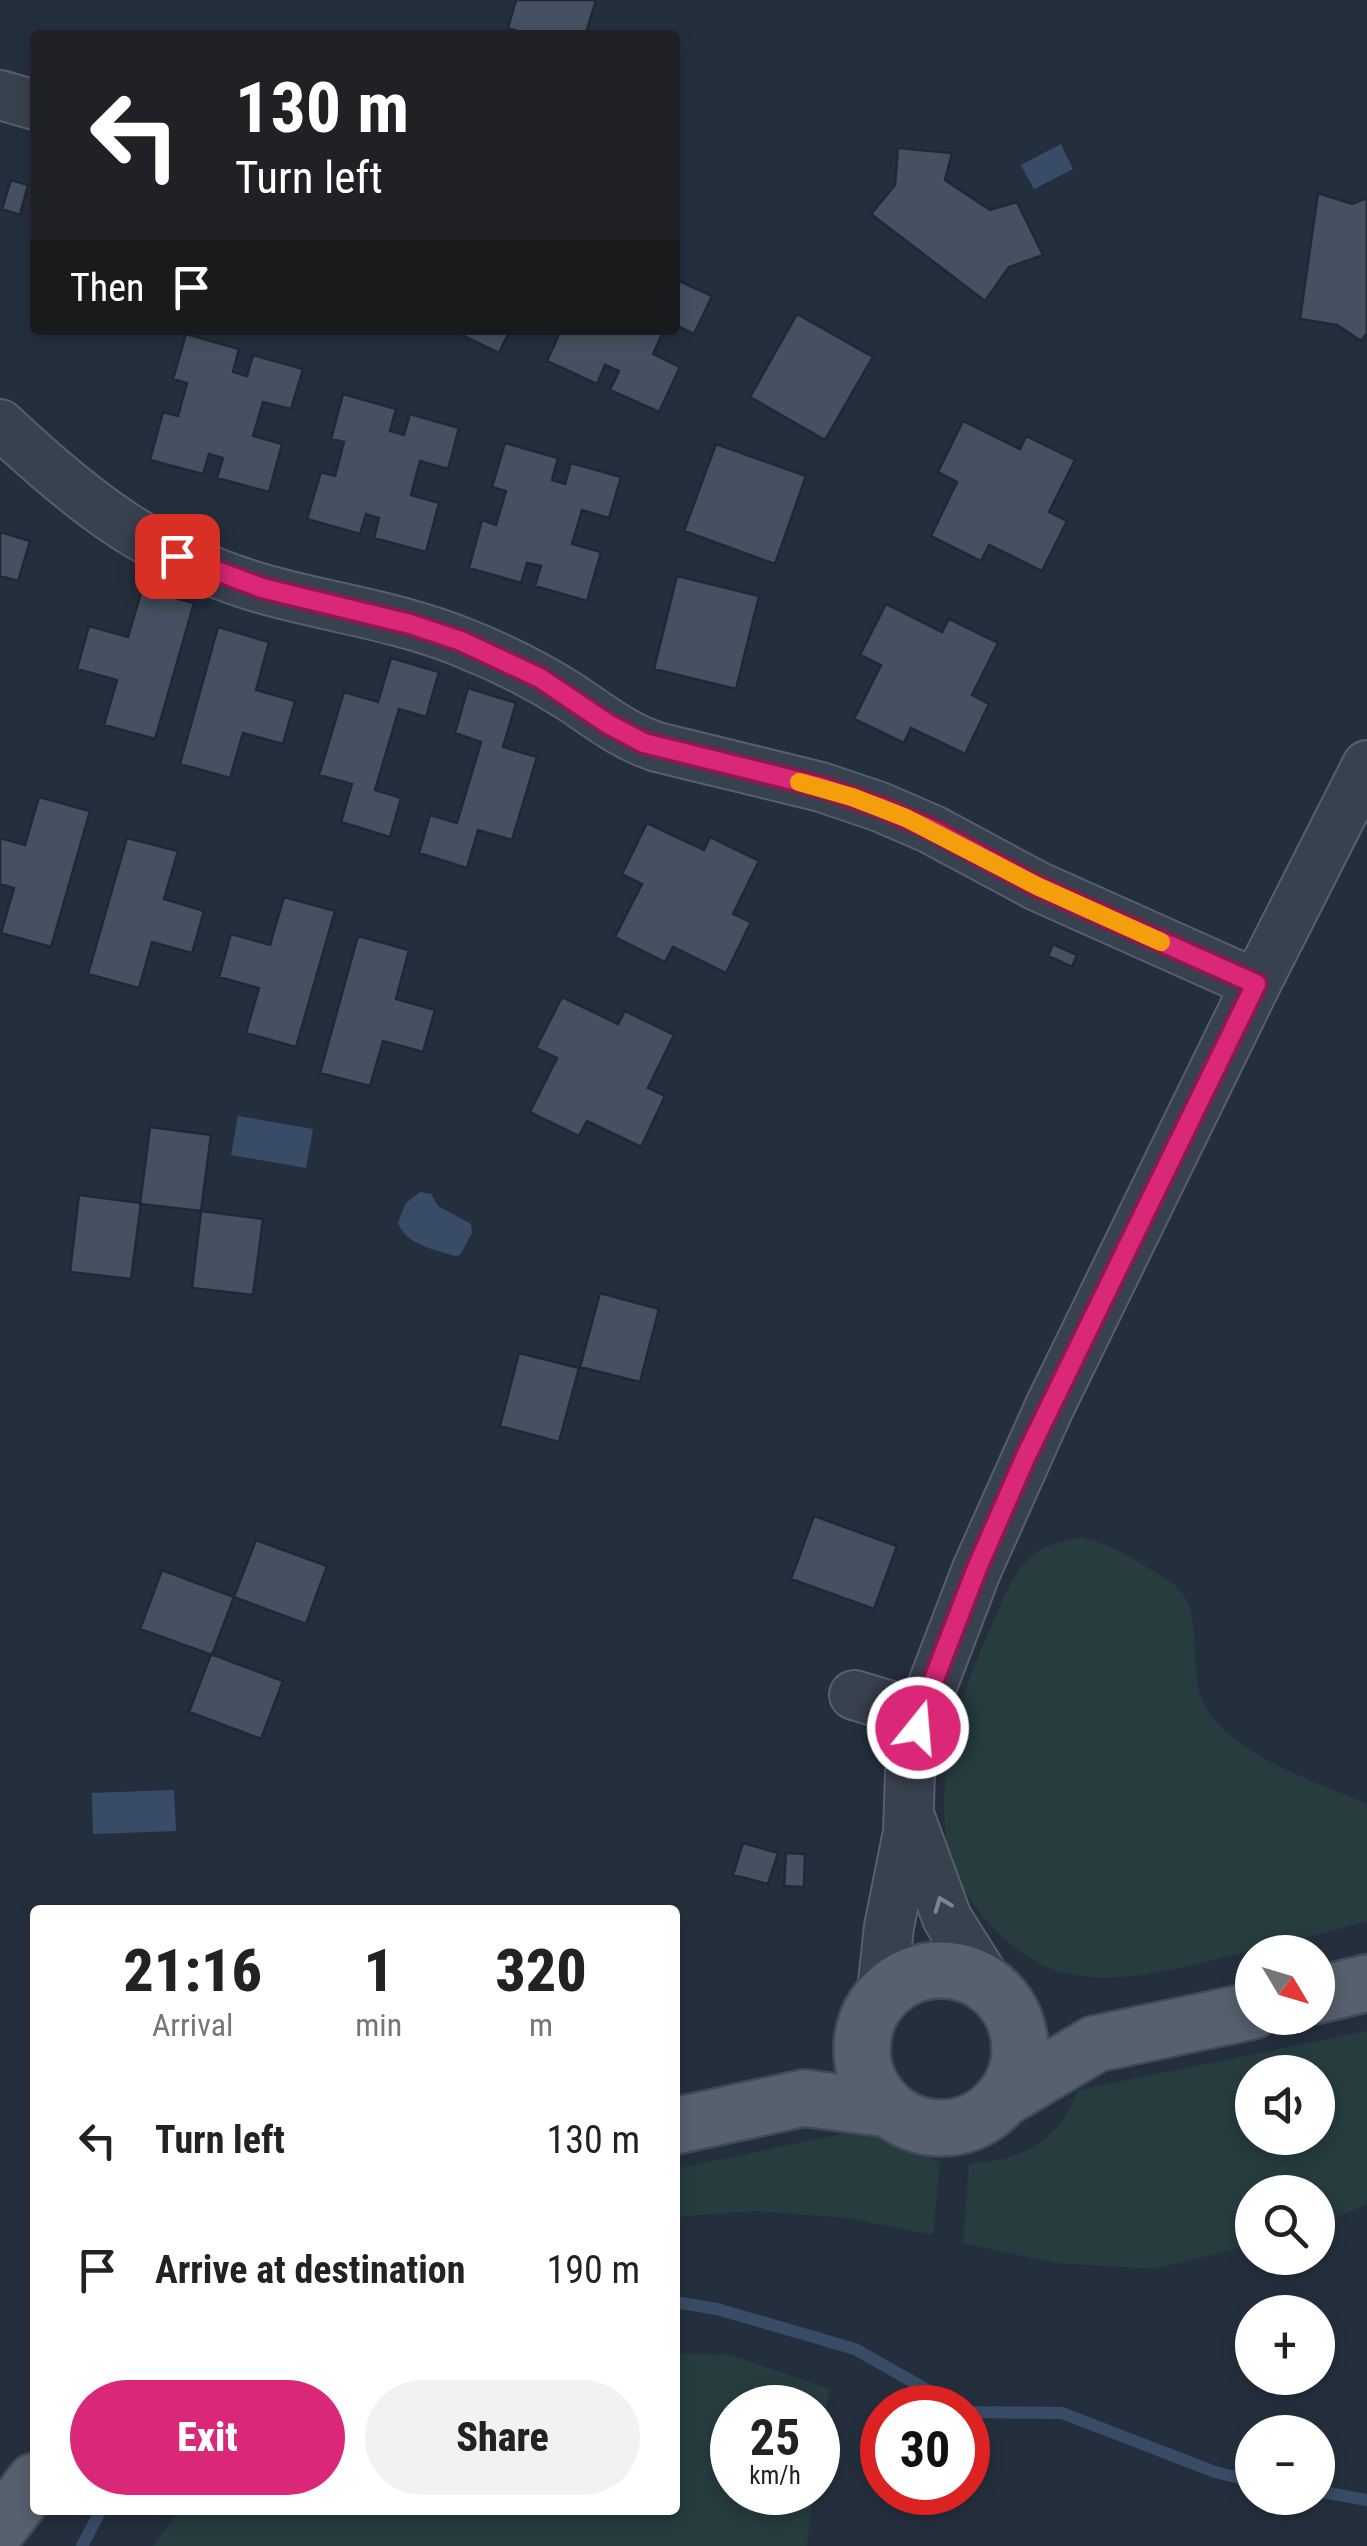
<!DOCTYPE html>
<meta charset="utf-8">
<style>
:root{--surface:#fff;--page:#f2f2f2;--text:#222;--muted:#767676;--accent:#db2777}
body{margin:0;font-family:"Roboto Condensed",sans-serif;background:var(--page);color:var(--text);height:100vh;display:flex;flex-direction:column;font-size:38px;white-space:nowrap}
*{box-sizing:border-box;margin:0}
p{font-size:32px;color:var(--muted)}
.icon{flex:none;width:55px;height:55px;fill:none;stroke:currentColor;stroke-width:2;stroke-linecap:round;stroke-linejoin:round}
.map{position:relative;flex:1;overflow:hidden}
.side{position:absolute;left:30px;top:1905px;width:650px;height:610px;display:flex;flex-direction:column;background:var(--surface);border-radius:10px;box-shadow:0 5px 15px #0003}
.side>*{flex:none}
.hud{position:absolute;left:30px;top:30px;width:650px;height:305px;border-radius:10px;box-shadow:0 5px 15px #0003;background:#202124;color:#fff;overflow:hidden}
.needle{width:65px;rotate:128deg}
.fabs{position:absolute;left:1235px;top:1935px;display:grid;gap:20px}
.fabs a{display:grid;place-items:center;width:100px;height:100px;border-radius:50%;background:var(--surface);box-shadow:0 5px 15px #0003;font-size:50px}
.speed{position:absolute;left:710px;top:2385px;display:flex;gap:20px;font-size:50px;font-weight:700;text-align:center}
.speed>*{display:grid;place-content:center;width:130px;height:130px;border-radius:50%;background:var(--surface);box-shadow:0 5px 15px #0003;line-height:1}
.speed small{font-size:25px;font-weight:400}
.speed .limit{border:15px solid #d22;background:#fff;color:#111}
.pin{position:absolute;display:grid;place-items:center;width:85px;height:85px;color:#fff;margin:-42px;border-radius:20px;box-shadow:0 5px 15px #0006}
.me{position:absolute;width:110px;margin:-55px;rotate:17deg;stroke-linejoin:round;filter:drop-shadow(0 0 8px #0008)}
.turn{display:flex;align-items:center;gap:35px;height:210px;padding:0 40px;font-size:45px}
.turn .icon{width:130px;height:130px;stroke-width:2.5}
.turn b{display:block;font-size:70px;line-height:85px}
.then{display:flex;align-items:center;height:95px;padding:0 40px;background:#0003;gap:20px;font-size:38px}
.eta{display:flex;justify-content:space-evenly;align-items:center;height:170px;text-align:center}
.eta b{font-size:60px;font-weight:800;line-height:70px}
.action{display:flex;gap:20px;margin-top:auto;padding:20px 40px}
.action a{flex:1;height:115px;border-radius:60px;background:var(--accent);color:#fff;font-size:40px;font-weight:800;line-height:115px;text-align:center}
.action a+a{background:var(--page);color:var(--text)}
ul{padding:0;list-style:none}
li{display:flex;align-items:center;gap:30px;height:130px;padding:0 40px}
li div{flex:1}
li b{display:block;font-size:38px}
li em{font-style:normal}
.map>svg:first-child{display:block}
</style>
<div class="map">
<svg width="1367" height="2546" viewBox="0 0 1367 2546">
<rect width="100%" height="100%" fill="#242f3e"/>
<path fill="#263c3f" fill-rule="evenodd" d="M1082,1538C1107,1543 1124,1553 1145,1566C1157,1574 1173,1581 1182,1593C1206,1625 1183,1684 1213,1718C1251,1763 1315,1781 1367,1804V1921C1320,1935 1274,1946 1226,1957C1173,1969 1116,1987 1061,1972C1033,1964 1005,1942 987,1921C974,1906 960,1888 954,1870C928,1793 957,1704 988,1634C1001,1606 1009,1575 1033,1555C1048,1543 1064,1541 1082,1538Z
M1367,2031V2204L1318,2225V2192H1252V2245L1154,2269L1055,2263L963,2243L969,2164C1022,2160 1059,2142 1078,2090ZM1252,2072H1318V2138H1252Z
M898,2122C908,2140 919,2157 940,2162L933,2235L847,2218L754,2211L675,2217V2169Z
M675,2353L731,2355L829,2389L818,2464V2408H732V2492L813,2493L807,2546H153L180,2510H675Z"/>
<path fill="#394c67" d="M1061,144L1073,169L1034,189L1021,165Z
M238,1116L313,1129L306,1168L231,1155Z
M420,1192L431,1194L438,1206L471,1224L472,1233L460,1255L455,1256C434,1249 405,1245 398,1222L406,1203Z
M174,1790L176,1831L93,1834L92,1793Z"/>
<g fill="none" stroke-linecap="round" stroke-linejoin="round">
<path stroke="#394c67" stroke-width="12" d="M675,2302L717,2309L855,2349L959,2408
M968,2412L1062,2413L1215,2472L1252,2481
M1318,2491L1367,2500
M82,2546L101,2510"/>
</g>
<path fill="#455162" stroke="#1f2835" stroke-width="2.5" d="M516,0H596L586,33L593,35H529L508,28Z
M898,148L952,153L945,180L990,210L1017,202L1043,255L1009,267L985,301L871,214L895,185Z
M11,180L28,185L20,215L2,209Z
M1318,193L1352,204L1367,198V333L1361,341L1337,325L1300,319Z
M675,279L712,296L694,334L675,325Z
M797,314L873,357L825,440L750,397Z
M451,330H510L499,353Z
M561,330H664L653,354L680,367L659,412L610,390L619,371L605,365L597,384L547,361Z
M186,334L239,349L233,372L247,376L253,355L303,369L291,409L263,402L253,436L282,444L269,492L217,478L223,458L209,454L203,474L150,460L163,412L178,416L187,383L173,379Z
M343,394L396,409L390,431L404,435L410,414L459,428L448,469L420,461L411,495L439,503L426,552L374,538L379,518L366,514L360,534L307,519L321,472L335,476L344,442L331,439Z
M963,421L1020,449L1026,436L1075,460L1049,512L1067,521L1042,571L989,545L981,561L931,536L957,482L938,472Z
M505,443L558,458L552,480L565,484L571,463L621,477L609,518L582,510L572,544L601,552L587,601L535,586L541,566L527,563L521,583L469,568L482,520L496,525L506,491L492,487Z
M716,444L806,476L775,564L684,531Z
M0,532L30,541L18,581L0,576Z
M677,576L759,596L736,689L654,669Z
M142,589L194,603L155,739L104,725L117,680L77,669L89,626L128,637Z
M886,604L942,632L949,619L998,643L972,695L989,704L965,754L911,728L904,743L854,719L881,665L860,655Z
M218,627L269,642L256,690L295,701L283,744L243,733L230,778L180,764Z
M391,658L439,672L426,717L399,709L375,790L401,798L390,837L341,822L352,784L319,775L344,692L378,702Z
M468,688L516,703L503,747L537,757L512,840L478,830L467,868L419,853L430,815L457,823L481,742L455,733Z
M39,797L90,811L51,947L1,933L14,888L0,884V838L25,845Z
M647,823L704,850L710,837L759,861L733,914L751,922L726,973L673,947L665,962L615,937L642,884L622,874Z
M127,838L178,851L164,899L204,911L192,953L152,942L139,988L88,974Z
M284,897L335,911L296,1047L246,1033L259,988L219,977L231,934L270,945Z
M358,936L409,950L396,999L435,1010L423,1052L383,1041L370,1086L320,1073Z
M1053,944L1077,955L1072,967L1048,956Z
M562,997L618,1024L625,1011L674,1035L648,1088L665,1096L641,1147L587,1121L579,1136L530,1112L557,1058L536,1048Z
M150,1127L211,1135L201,1211L140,1204Z
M79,1195L141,1203L131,1279L70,1272Z
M201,1211L263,1219L253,1295L192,1288Z
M600,1293L659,1309L640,1382L580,1367Z
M519,1353L579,1368L559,1442L500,1426Z
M814,1516L897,1546L874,1609L791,1579Z
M256,1540L327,1566L306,1624L234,1597Z
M162,1570L234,1597L212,1655L140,1629Z
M211,1654L283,1681L261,1739L189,1712Z
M743,1843L778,1853L768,1884L733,1875Z
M786,1853L805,1854L804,1887L784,1886Z"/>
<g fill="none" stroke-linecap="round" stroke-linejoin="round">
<g stroke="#565f6c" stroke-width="52">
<path id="minor" d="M0,95L35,105
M0,424C84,503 153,558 267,590C332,608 401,617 464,643C502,658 538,676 572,698C600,717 624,736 657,747L821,787L880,807L931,829L1037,886L1256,984
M854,1695L921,1715
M910,1817L947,1918L990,1987
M881,1999L889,1927L908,1832L910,1774L921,1715L977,1569L1049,1408L1256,984L1367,765"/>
</g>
<g stroke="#414a57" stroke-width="60">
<path id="major" d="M862 2049a79 79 0 1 1 158 0a79 79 0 1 1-158 0Z
M1318,1995L1367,1983
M1001,2100L1095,2044L1252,2011
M675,2126L804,2098L889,2109
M0,2526L35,2481"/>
</g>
<use href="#minor" stroke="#38414e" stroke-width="48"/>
<use href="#major" stroke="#56606e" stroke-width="55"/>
</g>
<defs><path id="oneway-chevron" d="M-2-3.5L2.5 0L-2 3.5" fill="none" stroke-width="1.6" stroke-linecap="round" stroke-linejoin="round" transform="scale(2.5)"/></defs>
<use stroke="#7c8592" href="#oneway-chevron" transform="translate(942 1904) rotate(-111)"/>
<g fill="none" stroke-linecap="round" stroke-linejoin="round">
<g stroke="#8e194d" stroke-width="25">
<path id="route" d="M177,556L262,588L410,624L461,641L540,678L608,724L644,743L821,787L880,807L931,829L1037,886L1256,984L1026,1456L977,1568L926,1700L918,1728"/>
</g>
<use href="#route" stroke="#db2777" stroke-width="18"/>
<path stroke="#f59e0b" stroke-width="18" d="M799,782L852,797L906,818L1037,886L1161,942"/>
</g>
</svg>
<div class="fabs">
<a><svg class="needle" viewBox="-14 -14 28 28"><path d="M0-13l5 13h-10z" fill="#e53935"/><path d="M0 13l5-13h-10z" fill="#767676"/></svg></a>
<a><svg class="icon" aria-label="sound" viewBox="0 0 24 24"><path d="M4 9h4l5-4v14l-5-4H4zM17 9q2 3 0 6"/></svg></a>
<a><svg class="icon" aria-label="search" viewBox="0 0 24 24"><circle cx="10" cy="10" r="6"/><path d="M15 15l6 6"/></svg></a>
<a>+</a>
<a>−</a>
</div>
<div class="speed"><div>25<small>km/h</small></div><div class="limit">30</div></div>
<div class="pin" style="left:177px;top:556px;background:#d93025"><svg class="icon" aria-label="arrive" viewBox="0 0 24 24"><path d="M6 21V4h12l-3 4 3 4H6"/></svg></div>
<svg class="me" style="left:918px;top:1728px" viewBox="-20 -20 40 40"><circle r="17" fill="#db2777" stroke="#fff" stroke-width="3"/><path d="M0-11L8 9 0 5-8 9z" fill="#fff"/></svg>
<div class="hud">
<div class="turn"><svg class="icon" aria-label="left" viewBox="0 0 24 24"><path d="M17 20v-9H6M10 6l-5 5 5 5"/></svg><div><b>130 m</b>Turn left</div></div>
<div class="then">Then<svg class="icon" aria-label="arrive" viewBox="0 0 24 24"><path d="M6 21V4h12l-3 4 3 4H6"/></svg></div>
</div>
<section class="side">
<div class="eta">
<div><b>21:16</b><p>Arrival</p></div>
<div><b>1</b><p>min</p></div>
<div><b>320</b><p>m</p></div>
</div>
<ul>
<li><svg class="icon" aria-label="left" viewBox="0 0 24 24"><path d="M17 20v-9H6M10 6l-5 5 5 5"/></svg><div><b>Turn left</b></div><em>130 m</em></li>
<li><svg class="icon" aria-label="arrive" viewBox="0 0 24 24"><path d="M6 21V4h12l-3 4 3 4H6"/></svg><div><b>Arrive at destination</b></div><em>190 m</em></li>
</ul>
<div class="action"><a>Exit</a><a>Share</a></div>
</section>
</div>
